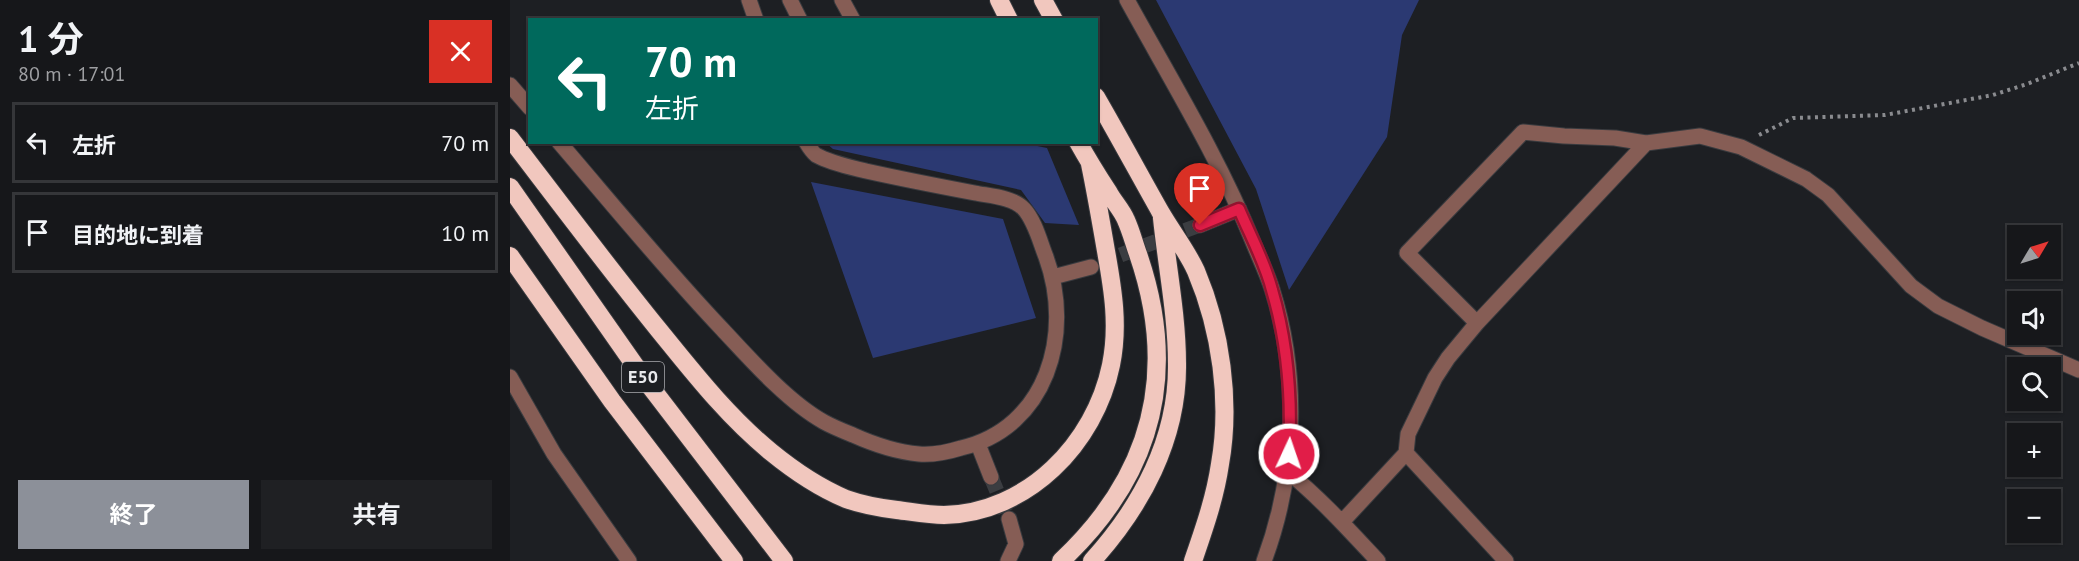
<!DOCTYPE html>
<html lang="ja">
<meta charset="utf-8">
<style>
:root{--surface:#16171a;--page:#1f2023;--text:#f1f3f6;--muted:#9e9fa2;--line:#353639;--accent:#8c9099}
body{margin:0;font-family:"PT Sans","Noto Sans JP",sans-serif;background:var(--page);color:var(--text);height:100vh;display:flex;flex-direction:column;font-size:22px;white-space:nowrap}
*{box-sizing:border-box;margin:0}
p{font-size:20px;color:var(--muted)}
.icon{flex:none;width:33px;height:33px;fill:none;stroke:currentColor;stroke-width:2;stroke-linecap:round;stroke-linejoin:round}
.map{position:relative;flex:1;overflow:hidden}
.drawer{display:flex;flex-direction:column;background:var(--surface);width:510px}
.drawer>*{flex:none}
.hud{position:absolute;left:18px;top:18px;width:570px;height:126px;border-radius:0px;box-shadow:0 2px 4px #0004,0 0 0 2px var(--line);background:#00695c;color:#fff;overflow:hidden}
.needle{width:39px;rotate:52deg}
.controls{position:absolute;left:1497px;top:225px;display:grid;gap:12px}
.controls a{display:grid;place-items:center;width:54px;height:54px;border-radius:0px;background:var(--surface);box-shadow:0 2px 4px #0004,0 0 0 2px var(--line);font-size:30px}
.pin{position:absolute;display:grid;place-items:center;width:51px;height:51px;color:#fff;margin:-62px -26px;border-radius:50% 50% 50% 0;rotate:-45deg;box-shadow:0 0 6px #0007}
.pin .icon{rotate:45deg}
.me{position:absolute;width:66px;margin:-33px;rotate:3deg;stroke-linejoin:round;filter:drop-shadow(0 0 4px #0008)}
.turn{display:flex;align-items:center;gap:21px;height:126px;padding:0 18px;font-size:27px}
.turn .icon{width:78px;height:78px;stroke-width:2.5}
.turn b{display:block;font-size:42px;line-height:51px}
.round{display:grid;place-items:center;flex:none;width:63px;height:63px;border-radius:0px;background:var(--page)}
.head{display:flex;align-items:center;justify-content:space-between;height:102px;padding:0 18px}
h1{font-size:36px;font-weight:700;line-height:45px}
.cta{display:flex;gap:12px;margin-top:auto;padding:12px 18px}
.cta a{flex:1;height:69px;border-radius:0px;background:var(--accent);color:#fff;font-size:24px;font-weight:700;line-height:69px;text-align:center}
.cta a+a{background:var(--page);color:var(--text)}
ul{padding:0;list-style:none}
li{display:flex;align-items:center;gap:18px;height:81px;margin:0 12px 9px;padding:0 6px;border:3px solid var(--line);border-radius:0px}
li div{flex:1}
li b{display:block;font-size:22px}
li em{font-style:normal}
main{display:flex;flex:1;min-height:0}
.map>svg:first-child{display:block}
</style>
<main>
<section class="drawer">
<div class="head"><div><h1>1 分</h1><p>80 m · 17:01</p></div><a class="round" style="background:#d93025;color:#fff"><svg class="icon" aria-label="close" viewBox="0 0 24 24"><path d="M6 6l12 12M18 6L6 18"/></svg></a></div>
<ul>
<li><svg class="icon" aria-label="left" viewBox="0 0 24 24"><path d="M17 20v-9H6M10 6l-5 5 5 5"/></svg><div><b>左折</b></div><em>70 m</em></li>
<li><svg class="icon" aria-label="arrive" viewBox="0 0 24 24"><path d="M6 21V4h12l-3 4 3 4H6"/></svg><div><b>目的地に到着</b></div><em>10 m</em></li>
</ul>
<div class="cta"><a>終了</a><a>共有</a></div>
</section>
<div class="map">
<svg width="1569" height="561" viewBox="0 0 1569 561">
<rect width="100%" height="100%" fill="#1d1f23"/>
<path fill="#2b3972" d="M646,0H909L892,35L877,137L779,290L746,189Z
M508,142L537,148L569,225L535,223L511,190L323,149L316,143Z
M301,182L493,219L526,318L363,358Z"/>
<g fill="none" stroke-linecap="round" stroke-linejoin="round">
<path stroke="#3b3d41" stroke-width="15" stroke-dasharray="15 8" stroke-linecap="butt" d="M589,263L690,225
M481,477L496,513"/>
<g stroke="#393b3f" stroke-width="17">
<path id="minor" d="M239,0L246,20
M280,0L290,20
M332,0L343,20
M617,0C661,80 709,158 743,242C749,257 757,273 762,289C790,377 786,475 754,561
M0,85L20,108
M49,142C103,205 156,270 213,330C241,360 278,402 314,422C323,427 333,431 343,435C363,444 387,452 409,454C422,455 438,452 451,448C537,428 564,334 536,257C530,242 525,221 514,209C503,197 480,196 465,193C428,186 392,179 356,171C340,167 320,163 306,155C302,152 299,147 296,142
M690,225L729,209
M543,277L581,267
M967,323L897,253L1013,132L1054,136L1105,138L1136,143L1190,136L1231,147L1296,179L1318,195L1401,286L1428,306L1472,328L1569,370
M0,377L44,454L119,561
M468,444L481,477
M896,453L996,561
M778,472C811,499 839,530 868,561
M832,522L896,453L898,434L925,378L938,358L967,323L1136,143
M498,561L506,544L499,519"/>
</g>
<g stroke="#393b3f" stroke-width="20">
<path id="highway" d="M489,0L499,20
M533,0L544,20
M586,97C608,135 629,174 651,213C662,232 677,251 686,271C711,330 721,402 710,464C705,498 694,529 683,561
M0,138C49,202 97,266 148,329C183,372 217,416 261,452C283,470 310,488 336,499C353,505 370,508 387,510C403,512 419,515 434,515C518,513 585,443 601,365C609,326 603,290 596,251C591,222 586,193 580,164
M0,187L133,377L274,561
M0,256L102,401L224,561
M551,561C643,475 669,373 628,254C624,243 621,231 616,220C612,210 604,202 599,193C588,176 578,160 568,142
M582,561C631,507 668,439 667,364C667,315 657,267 652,218"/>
</g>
<path stroke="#8a8b8f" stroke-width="4" stroke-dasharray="3 4.5" stroke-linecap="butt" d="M1249,135L1283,118L1375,115L1483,95L1517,84L1569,63"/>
<use href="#minor" stroke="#865d55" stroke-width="15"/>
<use href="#highway" stroke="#f1c7be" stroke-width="18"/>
</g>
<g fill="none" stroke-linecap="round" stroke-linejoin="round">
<g stroke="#92132f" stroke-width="15">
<path id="route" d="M690,225L729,209C740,235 755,262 762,290C778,344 782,399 779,454"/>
</g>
<use href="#route" stroke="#e11d48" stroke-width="10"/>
</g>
<g text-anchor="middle" stroke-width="6" stroke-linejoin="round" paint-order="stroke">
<rect fill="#1d1f23" stroke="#abacb0" stroke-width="1.5" x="112" y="362" width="42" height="30" rx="4.5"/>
<g font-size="18" font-weight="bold" fill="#e8e9ec">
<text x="133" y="383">E50</text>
</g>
</g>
</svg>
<div class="controls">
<a><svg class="needle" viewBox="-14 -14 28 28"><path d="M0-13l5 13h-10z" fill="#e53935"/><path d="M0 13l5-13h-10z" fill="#9e9fa2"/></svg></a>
<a><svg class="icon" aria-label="sound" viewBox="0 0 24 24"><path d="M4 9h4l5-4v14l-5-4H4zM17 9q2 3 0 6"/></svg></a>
<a><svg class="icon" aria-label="search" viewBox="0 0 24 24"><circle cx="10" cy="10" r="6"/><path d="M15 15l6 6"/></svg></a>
<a>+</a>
<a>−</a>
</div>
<div class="pin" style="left:690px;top:225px;background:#d93025"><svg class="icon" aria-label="arrive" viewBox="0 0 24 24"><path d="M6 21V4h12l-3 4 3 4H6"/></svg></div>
<svg class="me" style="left:779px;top:454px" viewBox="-20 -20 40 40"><circle r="17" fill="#e11d48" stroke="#fff" stroke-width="3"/><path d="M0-11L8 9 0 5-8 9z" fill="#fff"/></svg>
<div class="hud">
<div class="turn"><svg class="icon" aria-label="left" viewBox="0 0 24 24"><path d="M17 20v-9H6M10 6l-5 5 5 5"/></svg><div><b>70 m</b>左折</div></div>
</div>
</div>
</main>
